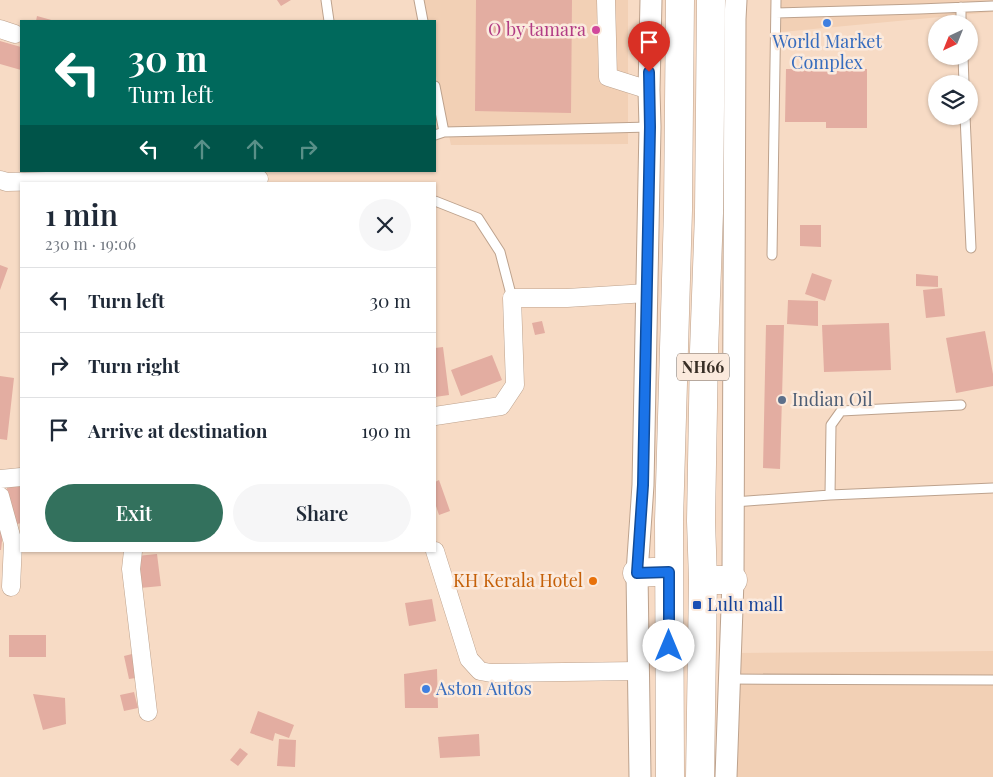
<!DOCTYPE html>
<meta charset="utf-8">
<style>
:root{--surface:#fff;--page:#f6f6f7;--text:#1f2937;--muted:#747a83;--line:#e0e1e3;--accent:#33715d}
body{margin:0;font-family:"Playfair Display",serif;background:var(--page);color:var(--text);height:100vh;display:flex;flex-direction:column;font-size:19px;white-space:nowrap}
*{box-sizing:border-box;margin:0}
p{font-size:16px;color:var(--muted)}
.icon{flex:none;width:28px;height:28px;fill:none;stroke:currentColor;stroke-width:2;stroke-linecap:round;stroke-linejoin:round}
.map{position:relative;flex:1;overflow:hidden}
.drawer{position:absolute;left:20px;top:182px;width:416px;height:370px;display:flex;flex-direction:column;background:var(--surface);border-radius:0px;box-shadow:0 1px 4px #0004}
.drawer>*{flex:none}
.banner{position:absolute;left:20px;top:20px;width:416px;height:152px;border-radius:0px;box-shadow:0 1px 4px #0004;background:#00695c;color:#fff;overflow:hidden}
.needle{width:32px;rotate:223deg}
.fabs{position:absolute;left:928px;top:15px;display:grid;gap:10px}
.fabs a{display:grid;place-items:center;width:50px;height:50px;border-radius:50%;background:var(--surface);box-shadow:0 1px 4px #0004;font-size:25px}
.pin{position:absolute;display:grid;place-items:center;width:42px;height:42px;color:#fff;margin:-51px -21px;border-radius:50% 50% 50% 0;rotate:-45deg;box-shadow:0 0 5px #0007}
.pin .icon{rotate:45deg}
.me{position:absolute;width:55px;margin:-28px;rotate:0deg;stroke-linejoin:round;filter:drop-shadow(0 0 4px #0008)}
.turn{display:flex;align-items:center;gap:18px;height:105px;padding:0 25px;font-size:22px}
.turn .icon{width:65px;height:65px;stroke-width:2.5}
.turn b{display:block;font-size:35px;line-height:42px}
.lanes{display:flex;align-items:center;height:48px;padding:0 25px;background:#0003;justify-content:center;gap:25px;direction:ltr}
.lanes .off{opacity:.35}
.round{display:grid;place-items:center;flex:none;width:52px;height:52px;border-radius:26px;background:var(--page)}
.summary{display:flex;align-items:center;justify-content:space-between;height:85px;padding:0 25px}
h1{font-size:30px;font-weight:600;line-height:38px}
.action{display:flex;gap:10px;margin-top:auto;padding:10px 25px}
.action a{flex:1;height:58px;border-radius:30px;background:var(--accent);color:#fff;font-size:20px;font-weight:600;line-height:58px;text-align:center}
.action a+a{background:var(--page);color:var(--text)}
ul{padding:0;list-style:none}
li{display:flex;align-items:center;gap:15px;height:65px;padding:0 25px;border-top:1px solid var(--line)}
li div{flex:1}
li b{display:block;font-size:19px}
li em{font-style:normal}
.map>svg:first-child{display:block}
</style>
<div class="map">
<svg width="993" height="777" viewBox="0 0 993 777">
<rect width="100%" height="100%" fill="#f7dbc5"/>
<path fill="#f2d0b5" d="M421,0H628V144L451,145L435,71V21H425Z
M771,0H993V12L771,33Z
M993,651V777H734L735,653Z"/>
<path fill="#e3ada1" d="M277,0H291L281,6Z
M476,0H572L571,113L475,111Z
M37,16L55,21H36Z
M0,41L21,47V70L0,64Z
M786,69H867V128H826V122H785Z
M800,225H821V247L800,246Z
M0,265L8,268L0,290Z
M812,273L832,280L825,301L805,294Z
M916,274L938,276V287L916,286Z
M942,288L945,316L926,318L923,290Z
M788,300L818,301V326L787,324Z
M542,321L545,333L535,335L532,323Z
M889,323L891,370L824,372L822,325Z
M766,325H784L780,469L763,468Z
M985,331L993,374V386L956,393L946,338Z
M443,347L449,395L435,397V348Z
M492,355L502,380L461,396L451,370Z
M0,376L14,378L7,440L0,439Z
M439,480L450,511L439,515L435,503V482Z
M21,481V523L13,525L6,483Z
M0,522L4,523L1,550H0Z
M157,554L161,586L140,588L137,556Z
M432,599L436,621L409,626L405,603Z
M9,635H46V657H9Z
M136,653L142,677L129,679L124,656Z
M437,669L438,708H405L404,674Z
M134,692L138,708L124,711L120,695Z
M33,694L65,698L66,724L43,730Z
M258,711L294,725L289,738L275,733L273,741L250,733Z
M479,734L480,756L440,758L438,737Z
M279,739L296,740L295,767L277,766Z
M240,748L248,754L238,766L230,760Z"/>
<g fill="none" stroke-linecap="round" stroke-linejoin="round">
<g stroke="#bda28d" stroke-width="11">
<path id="service" d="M326,0L329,21
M419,0L423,21
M961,7V24
M776,13L919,9L993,6
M963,56L964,84
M435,86L444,132
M965,116L971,248
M435,135L444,132L650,127
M435,201L478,218L500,252L512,298
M772,255L776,0
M830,495L831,425L841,411L961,405
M734,502L830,495L993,488
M729,679L993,680"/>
</g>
<g stroke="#bda28d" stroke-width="19">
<path id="minor" d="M606,0L608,77L649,90
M0,29L15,34
M0,180L7,182L165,178L259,179
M435,416L501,406L515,385L512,298H567L647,293
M0,479L21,477
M0,496L13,543L11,587
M133,551L131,569L148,712
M435,551L469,659L480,671L491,673L638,671"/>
</g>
<g stroke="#bda28d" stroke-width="23">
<path id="tertiary" d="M640,777L637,573L643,485L650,127L649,90L651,0
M726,777L733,580L735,19L736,0"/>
</g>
<g stroke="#bda28d" stroke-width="29">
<path id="trunk" d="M637,573L669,571
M703,580H733
M670,777L669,521L678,210L680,0
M700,777L703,580L701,521L704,351L709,213L711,0"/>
</g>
<use href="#service" stroke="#fff" stroke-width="9"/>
<use href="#minor" stroke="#fff" stroke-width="18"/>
<use href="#tertiary" stroke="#fff" stroke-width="21"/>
<use href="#trunk" stroke="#fff" stroke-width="28"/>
</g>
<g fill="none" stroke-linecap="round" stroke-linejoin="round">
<g stroke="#114b97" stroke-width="12">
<path id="route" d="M649,72L650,127L643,485L637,573L669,572V646"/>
</g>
<use href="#route" stroke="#1a73e8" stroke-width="9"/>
</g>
<g fill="#3f7fe0" stroke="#fbeadd" stroke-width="2">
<circle cx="827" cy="23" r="5"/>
<circle cx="426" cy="689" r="5"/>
</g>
<circle fill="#d1479c" stroke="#fbeadd" stroke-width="2" cx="596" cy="30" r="5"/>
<circle fill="#5c6f8a" stroke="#fbeadd" stroke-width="2" cx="782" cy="400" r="5"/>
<circle fill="#e8710a" stroke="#fbeadd" stroke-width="2" cx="593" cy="581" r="5"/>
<rect fill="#1a4fb4" stroke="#fbeadd" stroke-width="2" x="692" y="600" width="10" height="10" rx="2.5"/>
<g text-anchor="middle" stroke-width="5" stroke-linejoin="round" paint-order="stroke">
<rect fill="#fbeadd" stroke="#72665c" stroke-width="1" x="677" y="353.5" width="52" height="27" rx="4"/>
<g font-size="16" font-weight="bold" fill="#382e25">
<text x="703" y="373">NH66</text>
</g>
<g font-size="18" fill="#b23c85" stroke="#fbeadd" text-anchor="end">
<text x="586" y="36">O by tamara</text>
</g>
<g font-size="18" fill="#366cbe" stroke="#fbeadd">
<text x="827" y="48">World Market<tspan x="827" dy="21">Complex</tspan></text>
<text x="436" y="695" text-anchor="start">Aston Autos</text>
</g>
<g font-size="18" fill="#4e5e75" stroke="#fbeadd" text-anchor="start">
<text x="792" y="406">Indian Oil</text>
</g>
<g font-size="18" fill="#c56008" stroke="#fbeadd" text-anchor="end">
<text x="583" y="587">KH Kerala Hotel</text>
</g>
<g font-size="18" fill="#164399" stroke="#fbeadd" text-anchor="start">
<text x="707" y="611">Lulu mall</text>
</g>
</g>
</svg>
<div class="fabs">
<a><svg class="needle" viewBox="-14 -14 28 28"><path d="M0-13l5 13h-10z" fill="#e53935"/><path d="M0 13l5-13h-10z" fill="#747a83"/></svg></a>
<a><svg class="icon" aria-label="layers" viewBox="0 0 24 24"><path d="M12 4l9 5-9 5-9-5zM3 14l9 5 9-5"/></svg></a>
</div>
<div class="pin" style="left:649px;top:72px;background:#d93025"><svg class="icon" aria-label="arrive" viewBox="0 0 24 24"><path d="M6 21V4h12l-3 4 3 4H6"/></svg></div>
<svg class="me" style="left:669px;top:646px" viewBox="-20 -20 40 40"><circle r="19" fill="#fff"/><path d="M0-13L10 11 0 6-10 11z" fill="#1a73e8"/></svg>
<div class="banner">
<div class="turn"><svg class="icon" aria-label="left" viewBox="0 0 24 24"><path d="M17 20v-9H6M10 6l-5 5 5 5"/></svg><div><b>30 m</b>Turn left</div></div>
<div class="lanes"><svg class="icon" aria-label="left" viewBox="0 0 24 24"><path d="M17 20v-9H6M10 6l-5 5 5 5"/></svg><svg class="icon off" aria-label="ahead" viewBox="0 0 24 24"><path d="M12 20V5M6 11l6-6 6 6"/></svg><svg class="icon off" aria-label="ahead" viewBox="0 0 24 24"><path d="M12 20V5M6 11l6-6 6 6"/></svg><svg class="icon off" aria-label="right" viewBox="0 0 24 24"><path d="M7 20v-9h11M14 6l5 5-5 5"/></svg></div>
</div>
<section class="drawer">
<div class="summary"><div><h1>1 min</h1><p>230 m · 19:06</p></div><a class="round"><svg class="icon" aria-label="close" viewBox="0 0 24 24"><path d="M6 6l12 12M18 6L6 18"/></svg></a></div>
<ul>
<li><svg class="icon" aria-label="left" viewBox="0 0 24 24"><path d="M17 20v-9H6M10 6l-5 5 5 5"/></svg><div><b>Turn left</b></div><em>30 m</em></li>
<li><svg class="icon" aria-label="right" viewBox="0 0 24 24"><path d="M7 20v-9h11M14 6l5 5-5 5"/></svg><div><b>Turn right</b></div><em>10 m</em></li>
<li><svg class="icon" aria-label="arrive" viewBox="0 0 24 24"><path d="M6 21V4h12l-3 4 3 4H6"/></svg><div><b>Arrive at destination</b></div><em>190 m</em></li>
</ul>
<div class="action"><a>Exit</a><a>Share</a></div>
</section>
</div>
